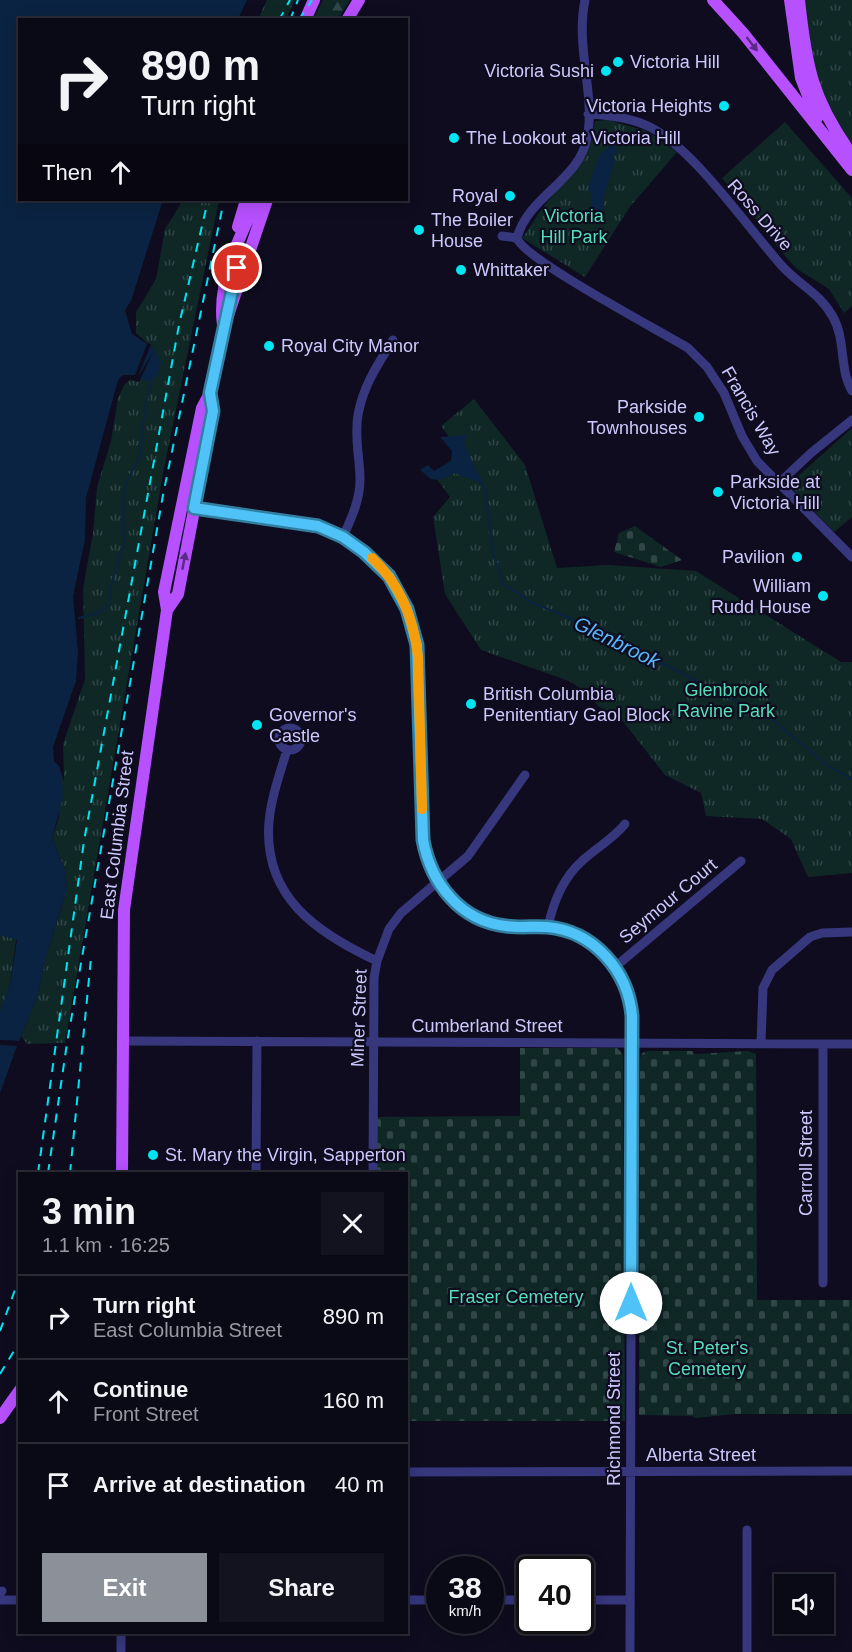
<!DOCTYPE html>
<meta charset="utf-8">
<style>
:root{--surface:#0a0916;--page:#13121f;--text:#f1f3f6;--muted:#999aa1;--line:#2a2a35;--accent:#8c9099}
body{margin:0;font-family:Helvetica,sans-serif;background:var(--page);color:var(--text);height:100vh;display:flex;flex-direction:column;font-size:22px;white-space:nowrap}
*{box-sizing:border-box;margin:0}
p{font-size:20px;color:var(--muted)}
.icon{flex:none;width:33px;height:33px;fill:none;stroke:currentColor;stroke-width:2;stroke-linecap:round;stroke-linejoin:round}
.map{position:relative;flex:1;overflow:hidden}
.panel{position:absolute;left:18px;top:1172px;width:390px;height:462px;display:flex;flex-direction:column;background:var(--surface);border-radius:0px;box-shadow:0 3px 15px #0003,0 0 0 2px var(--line)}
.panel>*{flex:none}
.banner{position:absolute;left:18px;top:18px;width:390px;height:183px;border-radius:0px;box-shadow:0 3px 15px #0003,0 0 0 2px var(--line);background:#0a0916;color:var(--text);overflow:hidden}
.buttons{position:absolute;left:774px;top:1574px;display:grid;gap:12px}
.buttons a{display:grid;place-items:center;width:60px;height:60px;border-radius:0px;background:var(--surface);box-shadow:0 3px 15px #0003,0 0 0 2px var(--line);font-size:30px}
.speed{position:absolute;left:426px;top:1556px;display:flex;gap:12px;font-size:30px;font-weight:700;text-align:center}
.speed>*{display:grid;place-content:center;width:78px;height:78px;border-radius:50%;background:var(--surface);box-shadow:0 3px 15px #0003,0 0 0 2px var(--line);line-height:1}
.speed small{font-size:15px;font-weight:400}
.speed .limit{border:3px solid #111;border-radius:9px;background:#fff;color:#111}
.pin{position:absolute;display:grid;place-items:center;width:51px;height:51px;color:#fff;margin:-26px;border:3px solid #fff;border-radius:50%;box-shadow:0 2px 6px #0007}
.me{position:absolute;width:66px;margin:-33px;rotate:0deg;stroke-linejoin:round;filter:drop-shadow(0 0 4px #0008)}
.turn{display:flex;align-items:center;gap:21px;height:126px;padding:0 24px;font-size:27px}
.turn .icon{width:78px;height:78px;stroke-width:2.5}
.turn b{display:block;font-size:42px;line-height:51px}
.then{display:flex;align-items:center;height:57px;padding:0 24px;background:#0003;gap:12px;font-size:22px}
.round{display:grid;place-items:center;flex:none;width:63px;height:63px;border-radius:0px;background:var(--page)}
.summary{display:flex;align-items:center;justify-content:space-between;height:102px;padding:0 24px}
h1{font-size:36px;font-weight:700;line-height:45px}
.primary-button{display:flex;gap:12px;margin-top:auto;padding:12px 24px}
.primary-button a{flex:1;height:69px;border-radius:0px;background:var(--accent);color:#fff;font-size:24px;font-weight:700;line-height:69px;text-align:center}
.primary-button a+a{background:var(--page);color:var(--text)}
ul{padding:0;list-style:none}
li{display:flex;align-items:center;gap:18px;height:84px;padding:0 24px;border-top:2px solid var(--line)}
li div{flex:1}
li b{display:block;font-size:22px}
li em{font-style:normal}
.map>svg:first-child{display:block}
</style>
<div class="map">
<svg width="852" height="1652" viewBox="0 0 852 1652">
<defs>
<pattern id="forest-firs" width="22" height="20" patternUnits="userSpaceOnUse" patternTransform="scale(1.5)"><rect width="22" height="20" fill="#0f2826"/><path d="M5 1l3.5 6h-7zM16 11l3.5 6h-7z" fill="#314647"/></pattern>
<pattern id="cemetery-stones" width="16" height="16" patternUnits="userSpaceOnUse" patternTransform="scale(1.5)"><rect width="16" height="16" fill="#0f2826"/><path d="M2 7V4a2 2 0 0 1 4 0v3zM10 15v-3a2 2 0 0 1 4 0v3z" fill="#314647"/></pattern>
<pattern id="park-tufts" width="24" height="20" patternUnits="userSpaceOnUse" patternTransform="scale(1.5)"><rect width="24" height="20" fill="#0f2826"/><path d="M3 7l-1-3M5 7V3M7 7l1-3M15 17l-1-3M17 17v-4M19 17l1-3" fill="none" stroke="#314647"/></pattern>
</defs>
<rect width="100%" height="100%" fill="#0e0c1e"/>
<path fill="url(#forest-firs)" d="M323,0H350L338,19H313Z"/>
<path fill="url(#cemetery-stones)" d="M635,526L682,560L661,567L614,552L619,533Z
M520,1048H617L623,1054L625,1421H407L406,1173H377V1117L520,1116Z
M648,1051H692L695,1054L748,1051L756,1054L757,1300H852V1414H735L696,1418L692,1416L639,1415L640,1058L642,1053Z"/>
<path fill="url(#park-tufts)" d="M265,0H295L286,19L256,20Z
M804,0H852V147C816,95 811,61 804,0Z
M607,120L647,131L677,152L629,208L585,277L522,238C532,225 541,209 552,196C579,165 589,165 595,121Z
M785,122L852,198V306L844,313L829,289L797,269L786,257L722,178Z
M181,200H219L164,468L65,1043L27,1044L21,1036L37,997L47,953L67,889L65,870L52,838L59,817V766L91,504L121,384L155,350L134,333C128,296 162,231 181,200Z
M474,399L525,465L557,568L609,565L696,571L841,662H852V873L808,877L791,839L762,819L706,816L701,793L665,775L618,715L599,707L587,693L569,681L481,650L445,594L433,517L450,497L433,474L461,453L441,426Z
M852,428V517L834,532L788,485Z
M0,922L16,940L10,985L0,1012Z"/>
<path fill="#0b2342" d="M0,0H265L256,19L20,20V200H181C162,231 128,296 134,333L155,350L161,363L157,376L148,381L132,377L121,384L99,469L80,588L83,664L60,743L63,798L52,838L65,870L67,889L47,953L37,997L21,1036L0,1108V1011L10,985L17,940L0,935Z
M615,144L617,153L612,155L615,161L604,196L603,219L597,223L592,220L591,193L588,190C593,175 596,149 615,144Z
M467,435L464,443L475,469L483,481L481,484C473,478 465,479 456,473L438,480L431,479L420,470L428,465L434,471L451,461L452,451L440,437Z"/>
<path fill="#0e0c1e" d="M247,0H267L258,19H238Z
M163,200H183L165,229L156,279L136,312V333L147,343L151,344L138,377L153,352L139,382L130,380L124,385L118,398L111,441L97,487L93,533L83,588L85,679L63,744L64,782L59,766L54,761L53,747L76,681L78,653L73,596L85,540L86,498L118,380L123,375H135L147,344L132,334L125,310L131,301Z
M0,1040L24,1041L11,1084L0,1111V1093L17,1046L0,1045Z"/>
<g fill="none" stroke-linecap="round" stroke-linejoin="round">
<path stroke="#0b2342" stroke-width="2" d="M480,482L485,488L492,549L503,584L531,602L600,631L774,721L825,764L852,779
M79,618L98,613L109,605L111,585L124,543L123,497L127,481L140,456L145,407L152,378"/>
<path stroke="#36377d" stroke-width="9" d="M588,114C609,115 632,118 650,127C695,150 747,227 782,266C799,285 820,293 833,317C846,340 839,369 852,391
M502,236L517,238
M517,238C523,259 662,332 688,348L707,367L724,393L742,436L757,461L852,557
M517,238C528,196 579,181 587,138C596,96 575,48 585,0
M778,484L811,453L852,420
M190,507C211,511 232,516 253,518C275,521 296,520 317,526C377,545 411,598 418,657L422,840C431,882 460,922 506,926C519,928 533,926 547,927C602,931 631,979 632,1030L630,1652
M343,537C351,519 360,500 360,480C360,458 354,437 358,415C363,386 378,364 393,340
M279 739a11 11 0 1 1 22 0a11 11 0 1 1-22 0Z
M287,750C280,773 271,798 269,822C263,897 317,933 377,961
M548,927C553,903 563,878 582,861C596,848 613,839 625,824
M615,967L741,861
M123,1041L852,1044
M761,1043L763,988L772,970L810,937L822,933L852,932
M823,1044V1283
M256,1173L257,1041
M373,1173L374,978L377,961L389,929L401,913L468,856L525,775
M406,1472L852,1471
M0,1593L2,1591
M0,1600H20
M406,1600H440
M490,1600H530
M580,1600H630
M121,1632V1652
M747,1652V1530"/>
<path stroke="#b750ff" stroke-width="12" d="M713,0L743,33L852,170
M790,0L801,78L817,118
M799,0C806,66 812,100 852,155
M305,20L314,0
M347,20L359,0
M238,227L246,200
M223,325C217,283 239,237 257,200
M167,610L178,594L213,411L210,393
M122,1173L124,910L167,610L164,592L202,408L210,393L223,330L267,200
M0,1418L20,1390"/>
<path stroke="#00e5f4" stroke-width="2" stroke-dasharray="9 8" stroke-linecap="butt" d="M279,20L290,0
M290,20L298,0
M299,20L312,0
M38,1173L84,841L179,325L208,200
M48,1173L67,1043L163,495L224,200
M70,1173L91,958
M0,1331L20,1276
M0,1374L20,1341"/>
</g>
<defs><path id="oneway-solid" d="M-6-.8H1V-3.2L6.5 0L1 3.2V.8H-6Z" transform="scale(1.5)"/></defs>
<g fill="#5a2b83">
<use href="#oneway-solid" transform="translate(752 44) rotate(52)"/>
<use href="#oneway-solid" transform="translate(184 561) rotate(-79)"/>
</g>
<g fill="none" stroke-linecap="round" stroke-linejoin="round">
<g stroke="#337fa1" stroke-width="15">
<path id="route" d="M237,268L210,393L213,411L194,508L318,526L343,537L364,552L389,576L407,609L417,645L423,840C431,883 460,921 506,926C520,928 534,926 547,927C594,931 628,971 632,1016L631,1303"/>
</g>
<use href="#route" stroke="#4fc3f7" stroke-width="10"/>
<path stroke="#f59e0b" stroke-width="10" d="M372,558C400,584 414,620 418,657L422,809"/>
</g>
<g fill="#00e5f4" stroke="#0e0c1e" stroke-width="2">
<circle cx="618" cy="62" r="6"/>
<circle cx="606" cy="71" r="6"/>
<circle cx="724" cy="106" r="6"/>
<circle cx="454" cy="138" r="6"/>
<circle cx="510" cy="196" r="6"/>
<circle cx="419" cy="230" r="6"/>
<circle cx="461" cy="270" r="6"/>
<circle cx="269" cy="346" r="6"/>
<circle cx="699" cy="417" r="6"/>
<circle cx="718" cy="492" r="6"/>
<circle cx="797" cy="557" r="6"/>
<circle cx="823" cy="596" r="6"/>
<circle cx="471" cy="704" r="6"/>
<circle cx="257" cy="725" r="6"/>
<circle cx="153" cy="1155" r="6"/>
</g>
<g text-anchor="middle" stroke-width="4.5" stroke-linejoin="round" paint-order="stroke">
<g font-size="18" fill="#cdc9ff" stroke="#0e0c1e" text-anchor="start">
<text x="630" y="68">Victoria Hill</text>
<text x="594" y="77" text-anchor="end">Victoria Sushi</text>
<text x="712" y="112" text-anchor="end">Victoria Heights</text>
<text x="466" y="144">The Lookout at Victoria Hill</text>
<text x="498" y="202" text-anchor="end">Royal</text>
<text x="431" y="226">The Boiler<tspan x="431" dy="21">House</tspan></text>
<text x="473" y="276">Whittaker</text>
<text x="281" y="352">Royal City Manor</text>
<text x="687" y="413" text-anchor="end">Parkside<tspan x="687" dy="21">Townhouses</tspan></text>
<text x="730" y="488">Parkside at<tspan x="730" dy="21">Victoria Hill</tspan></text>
<text x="785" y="563" text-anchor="end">Pavilion</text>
<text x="811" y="592" text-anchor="end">William<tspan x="811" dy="21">Rudd House</tspan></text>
<text x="483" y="700">British Columbia<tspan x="483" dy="21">Penitentiary Gaol Block</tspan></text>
<text x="269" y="721">Governor's<tspan x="269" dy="21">Castle</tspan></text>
<text x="165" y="1161">St. Mary the Virgin, Sapperton</text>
</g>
<g font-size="18" fill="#cdc9ff" stroke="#0e0c1e">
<text transform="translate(760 215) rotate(49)" y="6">Ross Drive</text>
<text transform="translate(751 411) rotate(60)" y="6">Francis Way</text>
<text transform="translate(117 835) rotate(-83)" y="6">East Columbia Street</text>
<text transform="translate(668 901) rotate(-40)" y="6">Seymour Court</text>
<text transform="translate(359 1018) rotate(-88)" y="6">Miner Street</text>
<text x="487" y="1032">Cumberland Street</text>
<text transform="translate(806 1163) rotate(-90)" y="6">Carroll Street</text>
<text transform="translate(614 1419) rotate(-90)" y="6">Richmond Street</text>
<text x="701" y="1461">Alberta Street</text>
</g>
<g font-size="18" fill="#55deb7" stroke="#0e0c1e">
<text x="574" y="222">Victoria<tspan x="574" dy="21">Hill Park</tspan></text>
<text x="726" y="696">Glenbrook<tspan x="726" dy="21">Ravine Park</tspan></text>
<text x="516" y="1303">Fraser Cemetery</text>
<text x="707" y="1354">St. Peter's<tspan x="707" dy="21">Cemetery</tspan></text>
</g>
<g font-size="20" font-style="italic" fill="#57b8ff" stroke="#0e0c1e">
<text transform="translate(617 642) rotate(26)" y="7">Glenbrook</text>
</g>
</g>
</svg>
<div class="buttons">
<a><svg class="icon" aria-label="sound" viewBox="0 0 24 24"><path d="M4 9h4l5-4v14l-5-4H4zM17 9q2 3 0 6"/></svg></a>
</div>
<div class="speed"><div>38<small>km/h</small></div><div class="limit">40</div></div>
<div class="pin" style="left:237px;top:268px;background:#d93025"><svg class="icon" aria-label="arrive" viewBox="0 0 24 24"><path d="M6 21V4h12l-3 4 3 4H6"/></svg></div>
<svg class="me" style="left:631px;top:1303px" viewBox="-20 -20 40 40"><circle r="19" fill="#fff"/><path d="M0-13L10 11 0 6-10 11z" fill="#4fc3f7"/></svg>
<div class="banner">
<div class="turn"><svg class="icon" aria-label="right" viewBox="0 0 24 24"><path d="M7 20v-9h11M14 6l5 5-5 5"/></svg><div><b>890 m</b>Turn right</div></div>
<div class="then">Then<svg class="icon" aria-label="ahead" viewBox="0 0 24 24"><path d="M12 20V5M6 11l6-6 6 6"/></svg></div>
</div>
<section class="panel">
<div class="summary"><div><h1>3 min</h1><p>1.1 km · 16:25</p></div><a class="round"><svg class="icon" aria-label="close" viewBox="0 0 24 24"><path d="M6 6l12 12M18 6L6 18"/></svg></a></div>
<ul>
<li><svg class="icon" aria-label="right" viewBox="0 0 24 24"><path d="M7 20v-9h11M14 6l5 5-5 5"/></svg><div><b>Turn right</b><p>East Columbia Street</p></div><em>890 m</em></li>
<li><svg class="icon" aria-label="ahead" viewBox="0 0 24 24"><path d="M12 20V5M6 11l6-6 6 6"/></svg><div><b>Continue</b><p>Front Street</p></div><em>160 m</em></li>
<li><svg class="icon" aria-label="arrive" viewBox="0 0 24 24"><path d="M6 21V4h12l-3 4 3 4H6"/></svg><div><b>Arrive at destination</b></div><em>40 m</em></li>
</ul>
<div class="primary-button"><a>Exit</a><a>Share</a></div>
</section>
</div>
